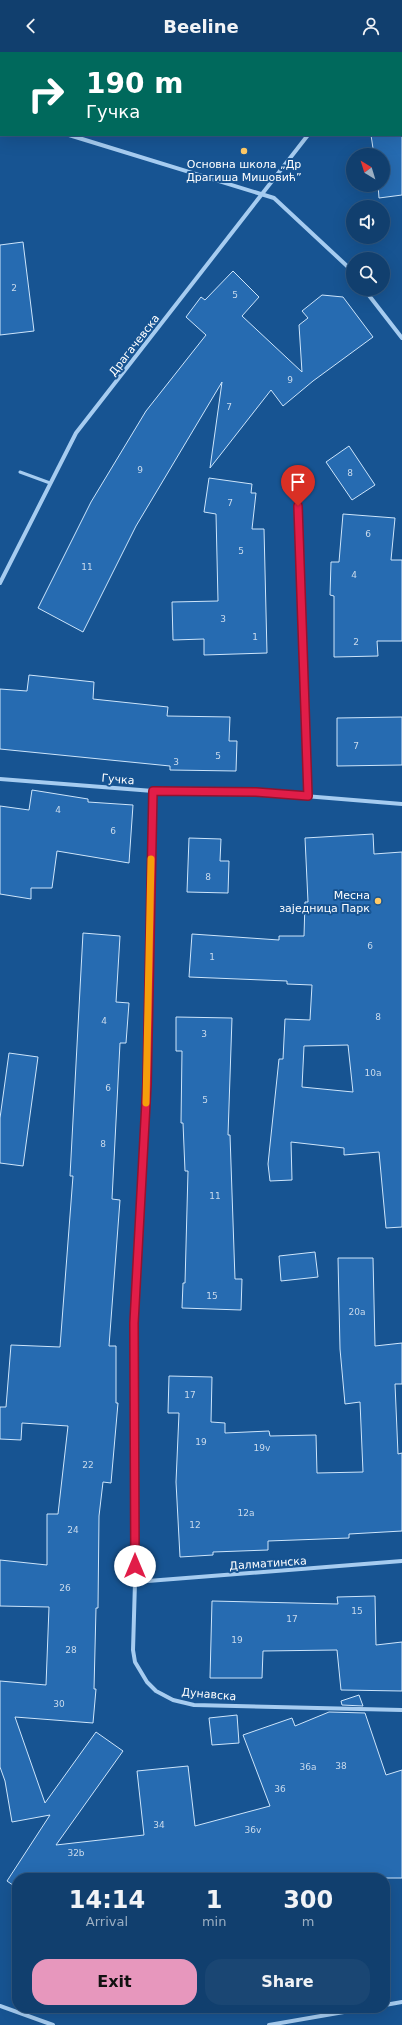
<!DOCTYPE html>
<meta charset="utf-8">
<style>
:root{--surface:#113f6e;--page:#1a4673;--text:#f1f3f6;--muted:#9cafc2;--line:#305881;--accent:#e797bd}
body{margin:0;font-family:"DejaVu Sans",sans-serif;background:var(--page);color:var(--text);height:100vh;display:flex;flex-direction:column;font-size:15px;white-space:nowrap}
*{box-sizing:border-box;margin:0}
p{font-size:13px;color:var(--muted)}
.icon{flex:none;width:22px;height:22px;fill:none;stroke:currentColor;stroke-width:2;stroke-linecap:round;stroke-linejoin:round}
.map{position:relative;flex:1;overflow:hidden}
.drawer{position:absolute;left:12px;top:1821px;width:378px;height:140px;display:flex;flex-direction:column;background:var(--surface);border-radius:16px;box-shadow:0 4px 16px #0002,0 0 0 1px var(--line)}
.drawer>*{flex:none}
.top-card{position:absolute;left:0px;top:0px;width:402px;height:84px;box-shadow:0 4px 16px #0002,0 0 0 1px var(--line);background:#00695c;color:#fff;overflow:hidden}
.needle{width:26px;rotate:322deg}
.tools{position:absolute;left:346px;top:96px;display:grid;gap:8px}
.tools a{display:grid;place-items:center;width:44px;height:44px;border-radius:50%;background:var(--surface);box-shadow:0 4px 16px #0002,0 0 0 1px var(--line);font-size:20px}
.pin{position:absolute;display:grid;place-items:center;width:34px;height:34px;color:#fff;margin:-41px -17px;border-radius:50% 50% 50% 0;rotate:-45deg;box-shadow:0 0 4px #0007}
.pin .icon{rotate:45deg}
.me{position:absolute;width:44px;margin:-22px;rotate:0deg;stroke-linejoin:round;filter:drop-shadow(0 0 3px #0008)}
.turn{display:flex;align-items:center;gap:14px;height:84px;padding:0 20px;font-size:18px}
.turn .icon{width:52px;height:52px;stroke-width:2.5}
.turn b{display:block;font-size:28px;line-height:34px}
.eta{display:flex;justify-content:space-evenly;align-items:center;height:68px;text-align:center}
.eta b{font-size:24px;font-weight:700;line-height:28px}
.primary-button{display:flex;gap:8px;margin-top:auto;padding:8px 20px}
.primary-button a{flex:1;height:46px;border-radius:16px;background:var(--accent);color:#111;font-size:16px;font-weight:700;line-height:46px;text-align:center}
.primary-button a+a{background:var(--page);color:var(--text)}
header{display:flex;justify-content:space-between;align-items:center;height:52px;padding:0 20px;background:var(--surface);font-size:18px;font-weight:700}
.map>svg:first-child{display:block}
</style>
<header><svg class="icon" aria-label="back" viewBox="0 0 24 24"><path d="M15 5l-7 7 7 7"/></svg>Beeline<svg class="icon" aria-label="person" viewBox="0 0 24 24"><circle cx="12" cy="8" r="4"/><path d="M4 21q1-7 8-7t8 7"/></svg></header>
<div class="map">
<svg width="402" height="1973" viewBox="0 0 402 1973">
<rect width="100%" height="100%" fill="#175492"/>
<path fill="#266bb1" stroke="#cde5fb" fill-rule="evenodd" d="M371,83H402V143L379,146L378,133H383V103H374Z
M23,190L34,279L0,283V193Z
M233,219L259,245L242,264L302,320L299,273L308,266L302,259L322,243L343,245L373,285L313,329L283,354L271,338L210,416L222,330L136,474L83,580L38,556L91,450L146,359L206,283L186,265L201,245L205,248Z
M349,394L375,433L352,448L326,410Z
M209,426L252,432L251,441H256L252,477H264L267,601L204,603V587L173,588L172,550L218,549L216,462L204,460Z
M343,462L395,466L391,508H402V589H377L378,604L334,605V544L330,543L331,510H339Z
M29,623L94,630L93,647L168,655L167,664L230,665L229,689H237L236,719L170,718V714L0,697V637L27,639Z
M402,665V713L337,714V666Z
M32,738L88,747V750L133,753L129,811L57,799L52,836H31V847L0,842V754L29,758Z
M373,782L374,802L402,800V1175L386,1176L379,1100L344,1103V1096L291,1090L292,1128L270,1129L268,1112L279,1007H283L285,967L310,968L312,933L287,932V929L189,925L192,882L279,888V884H304L305,850H308L305,786ZM348,993L353,1040L302,1035L304,994Z
M189,786L221,787L220,809H229L228,841L187,840Z
M83,881L120,884L116,950L129,951L126,991H120L112,1147L120,1148L109,1294H116V1351H118L111,1431L103,1430L99,1464L98,1556H96L94,1637H96L93,1671L15,1665L45,1751L96,1680L123,1699L56,1793L144,1783L137,1719L188,1714L195,1774L270,1754L243,1683L292,1666L295,1674L329,1660L365,1661L386,1723L402,1718V1826H17V1836L7,1829L50,1763L12,1770L5,1729L0,1715V1629L46,1633L49,1555L0,1554V1508L47,1513V1462H58L68,1374L22,1371L21,1388L0,1387V1355H6L11,1293L60,1295L73,1124H70Z
M176,965L232,966L228,1083H230L235,1227H242L241,1258L182,1256L183,1231H185L188,1119H185L183,1071H181L182,999H176Z
M9,1001L38,1005L23,1114L0,1111V1066Z
M315,1200L318,1225L281,1229L279,1204Z
M338,1206H373L375,1294L402,1291V1332H395L398,1402L402,1401V1479L349,1482V1486L268,1489V1498L213,1500V1503L180,1505L176,1430L179,1361H168L169,1324L212,1325L211,1370L225,1371V1381L269,1379L270,1384L316,1383L317,1421L363,1420L360,1350L345,1352L340,1297Z
M375,1544L376,1593L402,1590V1639L341,1638L337,1598L263,1599L262,1626H210L212,1549L338,1552L337,1545Z
M359,1643L363,1654L342,1653L341,1649Z
M237,1663L239,1691L212,1693L209,1666Z"/>
<g fill="none" stroke-linecap="round" stroke-linejoin="round">
<path stroke="#a6ccf0" stroke-width="3" d="M20,420L50,431
M298,454L308,744"/>
<path stroke="#a6ccf0" stroke-width="4" d="M371,1L372,0
M0,62H1
M69,83L274,146L347,214L353,223
M364,237L402,286
M0,531L76,381L308,83
M0,727L153,739L256,740L402,752
M153,739L147,1032L135,1271V1530L133,1598L135,1610L147,1630L156,1639L173,1648L194,1653L402,1658
M135,1530L402,1509
M385,1953L402,1950
M0,1954L53,1973
M269,1973L367,1956"/>
</g>
<g fill="none" stroke-linecap="round" stroke-linejoin="round">
<g stroke="#92132f" stroke-width="10">
<path id="route" d="M135,1514L134,1271L147,1032L153,739L256,740L308,744L298,454"/>
</g>
<use href="#route" stroke="#e11d48" stroke-width="7"/>
<path stroke="#f59e0b" stroke-width="7" d="M146,1051L151,807"/>
</g>
<g fill="#ffca66" stroke="#175492" stroke-width="1.5">
<circle cx="244" cy="99" r="4"/>
<circle cx="378" cy="849" r="4"/>
</g>
<g text-anchor="middle" stroke-width="4" stroke-linejoin="round" paint-order="stroke">
<g font-size="9" fill="#c9daec">
<text x="14" y="239">2</text>
<text x="235" y="246">5</text>
<text x="290" y="331">9</text>
<text x="229" y="358">7</text>
<text x="140" y="421">9</text>
<text x="350" y="424">8</text>
<text x="230" y="454">7</text>
<text x="368" y="485">6</text>
<text x="241" y="502">5</text>
<text x="87" y="518">11</text>
<text x="354" y="526">4</text>
<text x="223" y="570">3</text>
<text x="255" y="588">1</text>
<text x="356" y="593">2</text>
<text x="356" y="697">7</text>
<text x="218" y="707">5</text>
<text x="176" y="713">3</text>
<text x="58" y="761">4</text>
<text x="113" y="782">6</text>
<text x="208" y="828">8</text>
<text x="370" y="897">6</text>
<text x="212" y="908">1</text>
<text x="378" y="968">8</text>
<text x="104" y="972">4</text>
<text x="204" y="985">3</text>
<text x="373" y="1024">10a</text>
<text x="108" y="1039">6</text>
<text x="205" y="1051">5</text>
<text x="103" y="1095">8</text>
<text x="215" y="1147">11</text>
<text x="212" y="1247">15</text>
<text x="357" y="1263">20a</text>
<text x="190" y="1346">17</text>
<text x="201" y="1393">19</text>
<text x="262" y="1399">19v</text>
<text x="88" y="1416">22</text>
<text x="246" y="1464">12a</text>
<text x="195" y="1476">12</text>
<text x="73" y="1481">24</text>
<text x="65" y="1539">26</text>
<text x="357" y="1562">15</text>
<text x="292" y="1570">17</text>
<text x="237" y="1591">19</text>
<text x="71" y="1601">28</text>
<text x="59" y="1655">30</text>
<text x="341" y="1717">38</text>
<text x="308" y="1718">36a</text>
<text x="280" y="1740">36</text>
<text x="159" y="1776">34</text>
<text x="253" y="1781">36v</text>
<text x="76" y="1804">32b</text>
</g>
<g font-size="11" fill="#fff" stroke="#175492">
<text x="244" y="116">Основна школа „Др<tspan x="244" dy="13">Драгиша Мишовић”</tspan></text>
<text x="370" y="847" text-anchor="end">Месна<tspan x="370" dy="13">заједница Парк</tspan></text>
</g>
<g font-size="11" fill="#fff" stroke="#175492">
<text transform="translate(134 293) rotate(-52)" y="4">Драгачевска</text>
<text transform="translate(118 727) rotate(5)" y="4">Гучка</text>
<text transform="translate(268 1511) rotate(-4)" y="4">Далматинска</text>
<text transform="translate(209 1642) rotate(5)" y="4">Дунавска</text>
</g>
</g>
</svg>
<div class="tools">
<a><svg class="needle" viewBox="-14 -14 28 28"><path d="M0-13l5 13h-10z" fill="#e53935"/><path d="M0 13l5-13h-10z" fill="#9cafc2"/></svg></a>
<a><svg class="icon" aria-label="sound" viewBox="0 0 24 24"><path d="M4 9h4l5-4v14l-5-4H4zM17 9q2 3 0 6"/></svg></a>
<a><svg class="icon" aria-label="search" viewBox="0 0 24 24"><circle cx="10" cy="10" r="6"/><path d="M15 15l6 6"/></svg></a>
</div>
<div class="pin" style="left:298px;top:454px;background:#d93025"><svg class="icon" aria-label="arrive" viewBox="0 0 24 24"><path d="M6 21V4h12l-3 4 3 4H6"/></svg></div>
<svg class="me" style="left:135px;top:1514px" viewBox="-20 -20 40 40"><circle r="19" fill="#fff"/><path d="M0-13L10 11 0 6-10 11z" fill="#e11d48"/></svg>
<div class="top-card">
<div class="turn"><svg class="icon" aria-label="right" viewBox="0 0 24 24"><path d="M7 20v-9h11M14 6l5 5-5 5"/></svg><div><b>190 m</b>Гучка</div></div>
</div>
<section class="drawer">
<div class="eta">
<div><b>14:14</b><p>Arrival</p></div>
<div><b>1</b><p>min</p></div>
<div><b>300</b><p>m</p></div>
</div>
<div class="primary-button"><a>Exit</a><a>Share</a></div>
</section>
</div>
